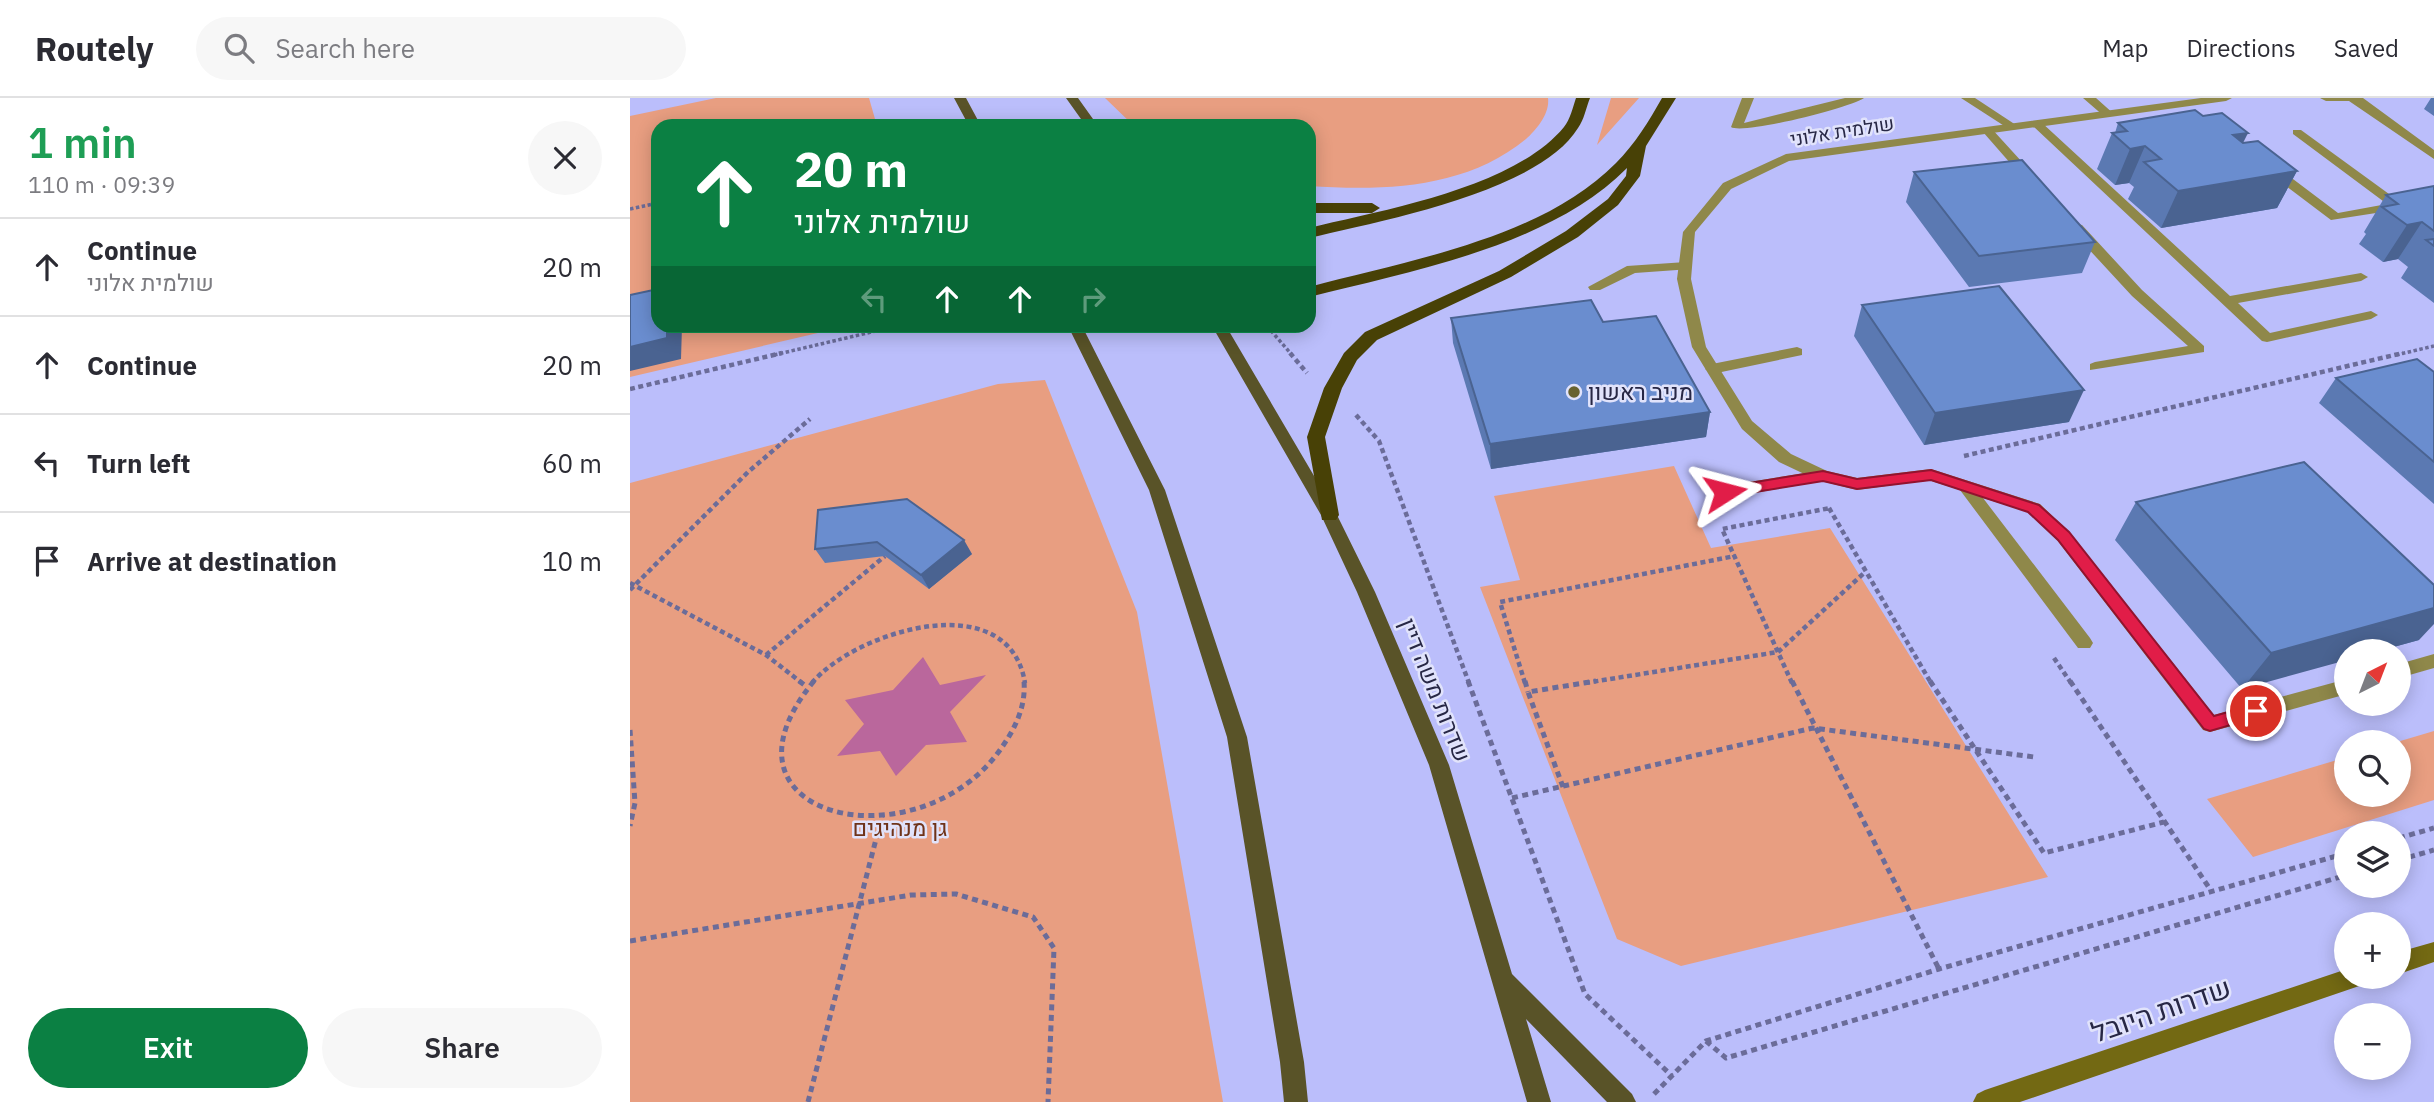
<!DOCTYPE html>
<meta charset="utf-8">
<style>
:root{--surface:#fff;--page:#f7f7f7;--text:#2b2b33;--muted:#7c7c81;--line:#e1e1e2;--accent:#0b8043}
body{margin:0;font-family:"IBM Plex Sans",Heebo,sans-serif;background:var(--page);color:var(--text);height:100vh;display:flex;flex-direction:column;font-size:26px;white-space:nowrap}
*{box-sizing:border-box;margin:0}
p{font-size:23px;color:var(--muted)}
.icon{flex:none;width:38px;height:38px;fill:none;stroke:currentColor;stroke-width:2;stroke-linecap:round;stroke-linejoin:round}
.map{position:relative;flex:1;overflow:hidden}
.panel{display:flex;flex-direction:column;background:var(--surface);width:630px}
.panel>*{flex:none}
.banner{position:absolute;left:21px;top:21px;width:665px;height:214px;border-radius:21px;box-shadow:0 4px 18px #0003;background:#0b8043;color:#fff;overflow:hidden}
.needle{width:46px;rotate:42deg}
.buttons{position:absolute;left:1704px;top:541px;display:grid;gap:14px}
.buttons a{display:grid;place-items:center;width:77px;height:77px;border-radius:50%;background:var(--surface);box-shadow:0 4px 18px #0003;font-size:35px}
.pin{position:absolute;display:grid;place-items:center;width:60px;height:60px;color:#fff;margin:-30px;border:4px solid #fff;border-radius:50%;box-shadow:0 2px 7px #0007}
.me{position:absolute;width:77px;margin:-38px;rotate:81deg;stroke-linejoin:round;filter:drop-shadow(0 0 5px #0008)}
.turn{display:flex;align-items:center;gap:24px;height:147px;padding:0 28px;font-size:32px}
.turn .icon{width:91px;height:91px;stroke-width:2.5}
.turn b{display:block;font-size:49px;line-height:60px}
.lanes{display:flex;align-items:center;height:66px;padding:0 28px;background:#0003;justify-content:center;gap:35px;direction:ltr}
.lanes .off{opacity:.35}
.round{display:grid;place-items:center;flex:none;width:74px;height:74px;border-radius:37px;background:var(--page)}
.head{display:flex;align-items:center;justify-content:space-between;height:119px;padding:0 28px}
h1{font-size:42px;font-weight:600;line-height:52px;color:#1e9e55}
.action{display:flex;gap:14px;margin-top:auto;padding:14px 28px}
.action a{flex:1;height:80px;border-radius:42px;background:var(--accent);color:#fff;font-size:28px;font-weight:600;line-height:80px;text-align:center}
.action a+a{background:var(--page);color:var(--text)}
ul{padding:0;list-style:none}
li{display:flex;align-items:center;gap:21px;height:98px;padding:0 28px;border-top:2px solid var(--line)}
li div{flex:1}
li b{display:block;font-size:26px}
li em{font-style:normal}
header{display:flex;align-items:center;gap:42px;box-sizing:border-box;height:98px;padding:0 35px;background:var(--surface);border-bottom:2px solid var(--line)}
header strong{font-size:33px}
nav{display:flex;gap:38px;margin-inline-start:auto;font-size:24px}
.search{width:490px;height:63px;background:var(--page);display:flex;align-items:center;gap:18px;box-sizing:border-box;padding:0 24px;border-radius:38px;color:var(--muted);font-size:26px}
main{display:flex;flex:1;min-height:0}
.map>svg:first-child{display:block}
</style>
<header>
<strong>Routely</strong>
<div class="search"><svg class="icon" aria-label="search" viewBox="0 0 24 24"><circle cx="10" cy="10" r="6"/><path d="M15 15l6 6"/></svg>Search here</div>
<nav><a>Map</a><a>Directions</a><a>Saved</a></nav>
</header>
<main>
<section class="panel">
<div class="head"><div><h1>1 min</h1><p>110 m · 09:39</p></div><a class="round"><svg class="icon" aria-label="close" viewBox="0 0 24 24"><path d="M6 6l12 12M18 6L6 18"/></svg></a></div>
<ul>
<li><svg class="icon" aria-label="ahead" viewBox="0 0 24 24"><path d="M12 20V5M6 11l6-6 6 6"/></svg><div><b>Continue</b><p>שולמית אלוני</p></div><em>20 m</em></li>
<li><svg class="icon" aria-label="ahead" viewBox="0 0 24 24"><path d="M12 20V5M6 11l6-6 6 6"/></svg><div><b>Continue</b></div><em>20 m</em></li>
<li><svg class="icon" aria-label="left" viewBox="0 0 24 24"><path d="M17 20v-9H6M10 6l-5 5 5 5"/></svg><div><b>Turn left</b></div><em>60 m</em></li>
<li><svg class="icon" aria-label="arrive" viewBox="0 0 24 24"><path d="M6 21V4h12l-3 4 3 4H6"/></svg><div><b>Arrive at destination</b></div><em>10 m</em></li>
</ul>
<div class="action"><a>Exit</a><a>Share</a></div>
</section>
<div class="map">
<svg width="1804" height="1004" viewBox="0 0 1804 1004">
<rect width="100%" height="100%" fill="#bbbefb"/>
<path fill="#e89e81" d="M86,0H239L247,28H28V228H218L0,279V18Z
M475,0H918C920,15 907,31 896,41C835,91 754,93 679,88V28H504Z
M981,0H1009L967,47Z
M415,282L507,514L593,1004H0V385L368,286Z
M1044,368L1081,450L1200,430L1418,779L1051,868L987,841L850,489L890,482L864,398Z
M1804,633V702L1623,759L1577,701L1717,659V696H1769L1767,644Z"/>
<path fill="#ba679c" d="M293,559L310,587L356,577L320,614L337,644L296,647L266,678L250,653L207,658L234,626L215,602L263,592Z"/>
<g fill="none" stroke-linecap="round" stroke-linejoin="round">
<path stroke="#6b6c99" stroke-width="3.5" stroke-dasharray="3.5 2.5" stroke-linecap="butt" d="M0,111L28,105
M378,228L385,233L402,228
M637,228L662,257
M144,257L267,228
M1766,257L1804,248"/>
<path stroke="#6b6c99" stroke-width="4.5" stroke-dasharray="5 3.5" stroke-linecap="butt" d="M660,255L677,275
M0,291L152,255
M726,317L749,343L839,585
M1334,358L1773,255
M1199,410L1301,585
M0,485L136,557L172,585
M0,492L118,374L180,321
M136,557L255,458
M1424,560L1441,585
M182,585C225,533 379,486 395,585
M895,585L870,504L1105,458
M955,585L1148,554L1234,475
M1162,585L1092,431L1200,410"/>
<path stroke="#6b6c99" stroke-width="5" stroke-dasharray="6 4.5" stroke-linecap="butt" d="M169,583L177,589
M184,583C70,721 287,768 370,652C385,631 396,609 394,583
M838,583L955,896L1042,978
M895,583L898,594
M1162,583L1309,871
M1300,583L1414,755L1534,724
M1440,583L1582,794
M0,632L5,705L0,728
M933,689L898,594L966,583
M882,700L1183,630L1404,659
M1769,740L1804,730
M1769,762L1804,752
M0,843L281,797L326,796L403,819L424,850L418,1004
M1076,943L1096,960L1717,777
M1024,996L1076,943L1309,871L1717,755
M178,1004L252,718"/>
<path fill="#8f884a" fill-rule="evenodd" d="M1112,0H1124L1114,25L1215,0H1234C1220,10 1112,37 1101,29Z
M1331,0H1345L1389,29L1379,31Z
M1453,0H1466L1485,17L1475,19Z
M1403,24H1411L1600,198L1731,175L1738,179L1731,183L1608,205L1640,235L1741,213L1748,217L1741,221L1637,244L1632,243L1403,28Z
M1353,30H1361L1403,76V82H1395L1353,34Z
M1663,32H1671L1770,104L1804,98V106L1701,122L1639,75V69H1647L1708,115L1757,106L1663,36Z
M1447,126L1452,127L1512,192L1574,248V254L1460,272V266L1465,264L1558,248L1502,198L1442,133V127Z
M1056,164L1061,165V171L1005,175L970,192H960L958,189L997,168Z
M1167,249L1172,251V257L1082,276L1075,271L1082,266Z
M1301,371L1410,406L1439,434L1584,617L1717,581V596L1580,634L1573,632L1427,442L1398,414L1353,400L1460,540L1463,545L1460,550H1448L1330,392L1295,381L1293,377Z
M1193,372L1199,374L1201,378L1199,382L1095,400L1087,394L1095,388Z
M1804,556V570L1769,580V566Z"/>
<path fill="#8f884a" fill-rule="evenodd" d="M1571,0H1602L1596,3L1159,63L1101,91L1065,134L1061,181L1076,249L1122,323L1161,356L1197,373L1227,380L1301,371L1309,377L1307,381L1227,392L1187,382L1149,364L1112,331L1062,249L1047,181L1053,134L1093,85L1156,56Z
M1690,0H1733L1804,52V61L1719,3H1696Z"/>
<path fill="#736913" fill-rule="evenodd" d="M1804,844V864L1769,876V854Z
M1717,871V878H1738L1735,886L1390,1004H1343L1347,996L1355,992Z"/>
<path fill="#595328" fill-rule="evenodd" d="M324,0H336L351,28H339Z
M436,0H448L468,28H456Z
M438,228H452L535,392L617,639L674,964L678,1004H654L650,964L597,639L519,392Z
M582,228H596L707,417L745,494L819,667L882,876L1002,996L1006,1004H977L896,921L921,1004H897L799,667L727,494L691,417Z"/>
<path fill="#484106" fill-rule="evenodd" d="M946,0H960C956,10 954,22 948,30C909,94 749,123 679,140V130C753,112 884,90 934,29C940,22 943,9 946,0Z
M1032,0H1046L1016,48L1010,78L988,107L948,139L881,179L747,242L727,262L712,290L695,339L709,417L706,422H692L677,339L694,290L714,255L735,234L869,173L936,133L978,101L996,78L997,70C920,148 782,173 679,199V189C779,162 911,141 986,65C1005,46 1019,23 1032,0Z
M679,105H742L750,110L742,115H679Z"/>
</g>
<path fill="#5b79b2" d="M1801,0H1804V18L1794,11Z
M1573,18L1613,45L1667,73L1647,110L1531,130L1498,101L1504,89L1499,85L1485,87L1467,71L1482,35H1485L1488,25Z
M1284,74L1465,144L1452,175L1339,189L1276,104Z
M1804,88V205L1771,180L1778,169L1768,161L1753,164L1729,146L1736,136L1734,134L1756,97Z
M1232,207L1439,324L1294,347L1224,238Z
M821,220L973,224L1080,314L1076,339L861,371L823,245Z
M1804,274V406L1689,305L1706,280Z
M1506,404L1789,542L1749,553H1717L1612,591L1485,442Z
M188,412L342,456L299,491L255,458L195,465L185,451Z"/>
<path fill="#4a6391" d="M1618,35L1600,71L1603,37Z
M1515,48L1499,85L1485,87L1500,51Z
M1667,73L1647,110L1531,130L1548,93Z
M1792,124L1768,161L1753,164L1777,127Z
M37,228H52L51,261L0,273V249Z
M1454,292L1439,324L1294,347L1305,315Z
M1080,314L1076,339L861,371L860,346Z
M334,442L342,456L299,491L291,477Z
M1804,510V526L1789,542L1749,553H1717V562L1612,591L1641,555Z"/>
<path fill="#6a8dcf" stroke="#4a6391" stroke-width="2" d="M1565,12L1573,18L1592,15L1618,35L1603,37L1613,45L1628,43L1667,73L1548,93L1514,64L1531,61L1515,48L1500,51L1482,35L1497,33L1488,25Z
M1392,62L1465,144L1349,158L1284,74Z
M1804,88V133L1792,124L1777,127L1752,109L1768,106L1756,97Z
M1804,141V148L1796,142Z
M1369,188L1454,292L1305,315L1232,207Z
M28,191V228H37V240L0,249V197Z
M961,202L973,224L1026,218L1080,314L860,346L821,220Z
M1787,261L1804,274V364L1706,280Z
M1674,364L1804,487V510L1641,555L1506,404Z
M277,401L334,442L291,477L247,444L185,451L188,412Z"/>
<path fill="#e11d48" stroke="#92132f" stroke-width="2" d="M1301,372L1409,407L1439,434L1584,618L1626,606L1632,608L1635,613L1632,618L1580,633L1574,631L1428,442L1398,414L1301,382L1227,391L1193,383L1095,399L1088,394L1095,389L1193,373L1227,381Z"/>
<circle fill="#68622f" stroke="#e1e3fb" stroke-width="2.5" cx="944" cy="294" r="7"/>
<g text-anchor="middle" stroke-width="5" stroke-linejoin="round" paint-order="stroke">
<g font-size="19" fill="#272745" stroke="#e1e3fb">
<text transform="translate(1212 33) rotate(-9)" y="7">שולמית אלוני</text>
</g>
<g font-size="23" fill="#272745" stroke="#e1e3fb" text-anchor="start">
<text x="958" y="302">מניב ראשון</text>
</g>
<g font-size="23" fill="#272745" stroke="#e1e3fb">
<text transform="translate(805 592) rotate(68)" y="8">שדרות משה דיין</text>
</g>
<g font-size="23" fill="#6f3319" stroke="#e1e3fb">
<text x="270" y="738">גן מנהיגים</text>
</g>
<g font-size="28" fill="#272745" stroke="#e1e3fb">
<text transform="translate(1531 912) rotate(-19)" y="10">שדרות היובל</text>
</g>
</g>
</svg>
<div class="buttons">
<a><svg class="needle" viewBox="-14 -14 28 28"><path d="M0-13l5 13h-10z" fill="#e53935"/><path d="M0 13l5-13h-10z" fill="#7c7c81"/></svg></a>
<a><svg class="icon" aria-label="search" viewBox="0 0 24 24"><circle cx="10" cy="10" r="6"/><path d="M15 15l6 6"/></svg></a>
<a><svg class="icon" aria-label="layers" viewBox="0 0 24 24"><path d="M12 4l9 5-9 5-9-5zM3 14l9 5 9-5"/></svg></a>
<a>+</a>
<a>−</a>
</div>
<div class="pin" style="left:1626px;top:613px;background:#d93025"><svg class="icon" aria-label="arrive" viewBox="0 0 24 24"><path d="M6 21V4h12l-3 4 3 4H6"/></svg></div>
<svg class="me" style="left:1095px;top:394px" viewBox="-20 -20 40 40"><path d="M0-17L14 15 0 8-14 15z" fill="#e11d48" stroke="#fff" stroke-width="4"/></svg>
<div class="banner">
<div class="turn"><svg class="icon" aria-label="ahead" viewBox="0 0 24 24"><path d="M12 20V5M6 11l6-6 6 6"/></svg><div><b>20 m</b>שולמית אלוני</div></div>
<div class="lanes"><svg class="icon off" aria-label="left" viewBox="0 0 24 24"><path d="M17 20v-9H6M10 6l-5 5 5 5"/></svg><svg class="icon" aria-label="ahead" viewBox="0 0 24 24"><path d="M12 20V5M6 11l6-6 6 6"/></svg><svg class="icon" aria-label="ahead" viewBox="0 0 24 24"><path d="M12 20V5M6 11l6-6 6 6"/></svg><svg class="icon off" aria-label="right" viewBox="0 0 24 24"><path d="M7 20v-9h11M14 6l5 5-5 5"/></svg></div>
</div>
</div>
</main>
